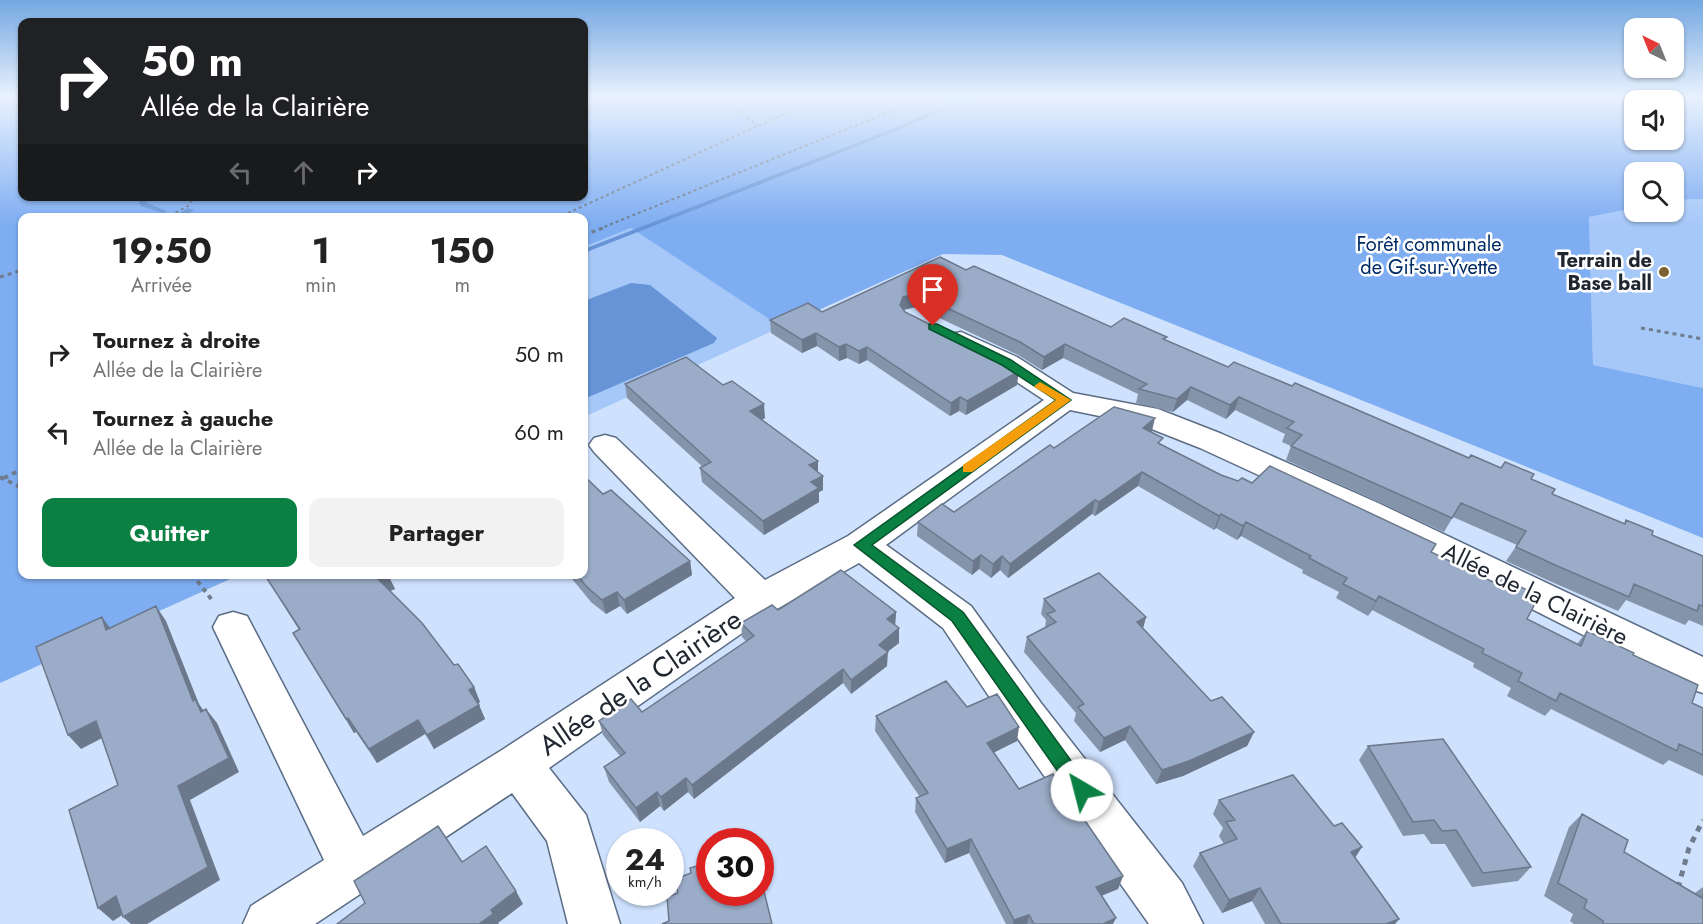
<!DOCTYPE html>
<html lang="fr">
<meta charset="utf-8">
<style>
:root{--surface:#fff;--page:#f2f2f2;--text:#222;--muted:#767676;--accent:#0b8043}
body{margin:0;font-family:Jost,sans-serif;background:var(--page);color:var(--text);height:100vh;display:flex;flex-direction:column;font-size:22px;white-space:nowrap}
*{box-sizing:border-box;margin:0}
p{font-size:20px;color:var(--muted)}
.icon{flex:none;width:33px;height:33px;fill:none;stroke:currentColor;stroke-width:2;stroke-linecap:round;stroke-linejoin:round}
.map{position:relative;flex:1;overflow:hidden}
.drawer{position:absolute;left:18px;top:213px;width:570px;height:366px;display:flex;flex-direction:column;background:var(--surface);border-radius:12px;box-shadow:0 2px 4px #0004}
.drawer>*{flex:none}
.top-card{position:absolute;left:18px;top:18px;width:570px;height:183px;border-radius:12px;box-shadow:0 2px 4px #0004;background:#202124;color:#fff;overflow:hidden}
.needle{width:39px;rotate:317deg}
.buttons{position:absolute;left:1624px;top:18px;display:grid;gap:12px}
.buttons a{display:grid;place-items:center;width:60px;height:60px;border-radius:12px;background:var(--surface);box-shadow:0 2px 4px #0004;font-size:30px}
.speed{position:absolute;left:606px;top:828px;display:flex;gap:12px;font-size:30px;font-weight:700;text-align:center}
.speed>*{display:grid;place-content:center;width:78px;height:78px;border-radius:50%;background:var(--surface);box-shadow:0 2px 4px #0004;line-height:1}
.speed small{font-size:15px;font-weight:400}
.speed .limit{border:9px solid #d22;background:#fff;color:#111}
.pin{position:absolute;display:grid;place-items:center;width:51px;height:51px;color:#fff;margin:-62px -26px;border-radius:50% 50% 50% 0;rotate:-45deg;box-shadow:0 0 6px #0007}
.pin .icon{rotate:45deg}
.me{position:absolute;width:66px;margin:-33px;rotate:323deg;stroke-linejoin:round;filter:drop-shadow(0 0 4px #0008)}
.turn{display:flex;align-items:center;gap:21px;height:126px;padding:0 24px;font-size:27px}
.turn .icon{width:78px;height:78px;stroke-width:2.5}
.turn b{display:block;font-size:42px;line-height:51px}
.lanes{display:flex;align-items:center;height:57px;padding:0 24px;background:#0003;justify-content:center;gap:30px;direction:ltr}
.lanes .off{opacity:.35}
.eta{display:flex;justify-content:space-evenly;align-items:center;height:102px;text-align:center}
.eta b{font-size:36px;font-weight:700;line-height:42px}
.cta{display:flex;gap:12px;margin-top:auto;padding:12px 24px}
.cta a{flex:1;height:69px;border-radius:12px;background:var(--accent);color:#fff;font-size:24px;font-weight:700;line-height:69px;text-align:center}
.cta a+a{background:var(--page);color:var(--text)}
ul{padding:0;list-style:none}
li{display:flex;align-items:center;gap:18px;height:78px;padding:0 24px}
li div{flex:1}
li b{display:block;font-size:22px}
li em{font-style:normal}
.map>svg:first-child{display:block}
</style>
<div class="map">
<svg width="1703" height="924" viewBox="0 0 1703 924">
<rect width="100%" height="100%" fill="#cee1fd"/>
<path fill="#a6c8f9" d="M1703,199V388L1593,365L1589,217L1635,208V212H1674V200Z
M631,228L781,327L584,417V247Z"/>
<path fill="#7eadf2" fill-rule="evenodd" d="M0,96H22V196H584V96H1703V199L1674,200V172H1635V208L1589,217L1593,365L1703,388V538L1002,255L943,254L781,327L631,228L584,247V218H22V574L239,575L0,683ZM1635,100H1674V140H1635Z"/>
<path fill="#6694d7" d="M631,283L650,285L717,338L714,343L584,399V301Z"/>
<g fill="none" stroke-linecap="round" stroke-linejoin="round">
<path fill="#6694d7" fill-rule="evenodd" d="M967,96H975L894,132L584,253V249L890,130Z
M136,196H143L147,203L167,211L163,213L141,206Z
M187,208L194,210L183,218H174Z"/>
<g stroke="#5b6c85" stroke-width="3">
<path id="street" d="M961,332L1017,357L1073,393L1158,409L1222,434L1378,503L1703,657V693L1688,688L1354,519L1200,448L1139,424L1070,410L886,545L971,606L1041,703L1182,883L1203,924H1149L1011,729L943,628L859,563L775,610L549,768L586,815L620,924H568L547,841L512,793L315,924H243L251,906L324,860L213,627L219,616L233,612L247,616L363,836L502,750L735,598L594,452L589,445L594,438L605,435L616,438L765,580L848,536L1044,400L997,369L951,346L947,340L951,334Z"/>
</g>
<path stroke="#6f7c8e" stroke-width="2" stroke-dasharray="3 3" stroke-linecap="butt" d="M718,96L758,126
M0,105L22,103
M165,218L188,206L195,196
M557,218L823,96
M599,229L929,96"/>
<path stroke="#6f7c8e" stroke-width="3" stroke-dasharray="4 4" stroke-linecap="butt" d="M584,235L603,228
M0,277L22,270
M1641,328L1703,339"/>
<path stroke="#6f7c8e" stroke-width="4" stroke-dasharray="4.5 4.5" stroke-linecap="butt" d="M0,477L22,488
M4,478L22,469
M192,574L212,600"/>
<path stroke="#6f7c8e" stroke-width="5" stroke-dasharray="6 6" stroke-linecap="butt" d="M1678,888L1689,848L1703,820"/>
<use href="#street" fill="#fff" fill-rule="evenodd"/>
</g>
<path fill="#8494ab" d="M966,270L1111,327L1166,340L1228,367L1292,386L1469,458L1501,468L1531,479L1552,494L1624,524L1626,520L1652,535L1703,556V626L1689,620L1685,625L1626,600L1618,611L1545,579L1506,561L1517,545L1453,517L1444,532L1286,460L1291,446L1282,442L1285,434L1235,410L1226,419L1187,400L1173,412L1136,403L1138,394L1063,358L1042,370L1018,355L916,307L903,310L905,312L1017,385L966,415L959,411L950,416L867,360L859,364L847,358L839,361L817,346L802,353L771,333L770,320L822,312Z
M625,384L765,418L761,420L818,472L823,490L819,492V502L764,535L702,482L700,468L703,467L627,398Z
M1152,431L1151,432L1161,445L1221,475L1238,481L1252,483L1431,552L1527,619L1577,644L1587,631L1633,655L1692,703L1703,708V776L1669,760L1663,765L1551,709L1545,716L1507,696L1511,688L1473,667L1474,663L1372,610L1368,616L1336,598L1339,592L1302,573L1303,570L1241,536L1237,540L1216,528L1214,530L1138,486L1095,516L1092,514L1008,578L1000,570L991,578L979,569L972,575L917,536L918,522L954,512L1054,448Z
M603,494L690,561L692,575L627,614L620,606L606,614L591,602L568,574H584Z
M264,574H390V576L389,577L395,589L390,591L474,687L480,702L478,703L485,719L434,749L425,734L377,763L356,732L354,733L301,647L299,630Z
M1044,599L1146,617L1143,628L1211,701L1254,732L1247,746L1183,776L1156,784L1125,740L1100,752L1074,721L1076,713L1024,652L1027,637L1045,628L1046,620L1041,614Z
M778,610L896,612L895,625L899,628V643L887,652V666L851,694L843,683L694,799L688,792L664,811L660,806L640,822L609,782L604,767L620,756L603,735L599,721L642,712L746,641L742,637L741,623Z
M967,707L1017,741L994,752L1019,789L1123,876L1118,889L1101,896L1113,924H1006L969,853L945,863L915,812L916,798L920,797L875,731L876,716Z
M1368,746L1531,867L1518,881L1472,887L1445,844H1431L1424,834L1403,836L1359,760Z
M1219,800L1355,858L1399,919L1395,924H1265L1252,901L1222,913L1193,866L1200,853L1224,844L1219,836L1223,828L1213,814Z
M1582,814L1624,852L1695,893L1703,887V924H1574L1570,921L1573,914L1544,896L1569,827Z"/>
<path fill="#6c788b" d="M917,294L916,307L903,310L900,305L903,297Z
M816,333L817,346L802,353V340Z
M846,344L847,358L839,361V347Z
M1065,344L1063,358L1042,370L1044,357Z
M867,347V360L859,364V351Z
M1019,371L1017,385L966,415L967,401Z
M1191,387L1187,400L1173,412L1177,399Z
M960,397L959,411L950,416L951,403Z
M1239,397L1235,410L1226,419L1230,405Z
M764,404L765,418L751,425L750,411Z
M1155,418L1152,431L1140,442L1143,428Z
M818,461V475L809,465Z
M1142,472L1138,486L1095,516L1099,502Z
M823,476V490L819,492V502L764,535L763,521L811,482Z
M1095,500L1092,514L1008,578L1010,564Z
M1221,514L1216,528L1214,530L1219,516Z
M1246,522L1241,536L1237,540L1243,526Z
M981,555L979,569L972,575L973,561Z
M1002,556L1000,570L991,578L993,564Z
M690,561L692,575L627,614L624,600Z
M386,574H390V576L389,577L395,589L385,593L378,579Z
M617,592L620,606L606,614L602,600Z
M1379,596L1372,610L1368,616L1376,601Z
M156,606L166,621L199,704L206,714L212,726L193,701Z
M896,612L895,627L887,619Z
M102,617L113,632L106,630Z
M1146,617L1142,632L1137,622Z
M899,628V643L878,659L879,645Z
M888,652L887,666L851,694V680Z
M843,669V683L694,799L692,785Z
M474,687L480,702L475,704L469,690Z
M479,705L485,719L434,749L427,735Z
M206,709L217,723L239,772L190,800L220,880L147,924H131L123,917L178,786Z
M348,718L356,732L354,733L346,719Z
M418,720L425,734L377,763L369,749Z
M96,721L108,735L81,749L68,735Z
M1130,726L1125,740L1100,752L1104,738Z
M1019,727L1017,741L985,757L987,743Z
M1254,732L1247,746L1183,776L1156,784L1162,770Z
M686,778L688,792L664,811L661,797Z
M657,792L660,806L640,822L636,808Z
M971,839L969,853L945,863L947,849Z
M1362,847L1353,861L1351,852Z
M1123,876L1118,889L1091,900L1096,887Z
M1260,888L1252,901L1222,913L1229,900Z
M516,891L523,904L498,923L499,924H479L491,910Z
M116,896L130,910L113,921L98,908Z
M1029,915L1027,924H1013L1014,920Z
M1116,918L1113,924H1103Z
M1399,919L1395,924H1386Z"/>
<path fill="#9aacc7" stroke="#6c788b" stroke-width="1.5" d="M940,257L966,270L974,266L1111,327L1124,318L1167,337L1163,339L1228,367L1234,362L1292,386L1295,383L1469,458L1471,455L1501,468L1505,462L1534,474L1531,479L1555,489L1552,494L1625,524L1626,520L1653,531L1652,535L1703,556V606L1699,605L1697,611L1634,584L1629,597L1555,565L1516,547L1526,531L1461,503L1452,518L1291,446L1302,435L1287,428L1294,422L1239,397L1230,405L1191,387L1177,399L1139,389L1147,384L1065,344L1044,357L1020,342L917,294L903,297L900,305L905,312L997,358L1019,371L967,401L960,397L951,403L867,347L859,351L846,344L839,347L816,333L802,340L770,320L808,303L822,312Z
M686,357L723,385L732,381L764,404L750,411L818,461L809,465L823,476L811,482L819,488L763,521L700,468L711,462L625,384Z
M1114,407L1155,418L1143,428L1163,438L1158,443L1221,475L1238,481L1242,478L1252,483L1270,466L1436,544L1431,552L1493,582L1497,575L1539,596L1527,619L1581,646L1587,631L1634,653L1633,655L1698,685L1692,703L1703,708V755L1679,744L1677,751L1560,693L1556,701L1518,681L1522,673L1482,653L1484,649L1379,596L1376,601L1343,584L1347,578L1309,558L1311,556L1246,522L1243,526L1221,514L1219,516L1142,472L1099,502L1095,500L1010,564L1002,556L993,564L981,555L973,561L918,522L942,504L954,512L1050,445L1054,448Z
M584,476L603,494L611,490L690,561L624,600L617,592L602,600L587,587L576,574H584Z
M841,570L896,612L887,619L899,628L879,645L888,652L851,680L843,669L692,785L686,778L661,797L657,792L636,808L604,767L625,753L599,721L631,699L642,712L754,636L741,623L772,605L778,610Z
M1099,573L1146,617L1137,622L1211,701L1222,697L1254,732L1189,761L1162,770L1130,726L1104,738L1078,707L1084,704L1027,637L1056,622L1047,614L1055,611L1044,599Z
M264,574H388L378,579L422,623L454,665L458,664L474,687L469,690L479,705L427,735L418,720L369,749L348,718L346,719L293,633L300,629Z
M156,606L193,701L195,699L201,712L206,709L229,758L178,786L208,867L123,917L116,896L98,908L69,810L118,785L96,721L68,735L36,647L102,617L106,630Z
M946,681L967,707L997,694L1019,727L987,743L1019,789L1053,774L1123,876L1096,887L1116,918L1103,924H1034L1029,915L1014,920L971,839L947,849L916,798L928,793L876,716Z
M1443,739L1531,867L1483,873L1456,830L1442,831L1434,820L1413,822L1368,746Z
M1293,775L1334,826L1342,823L1362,847L1351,852L1399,919L1386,924H1281L1260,888L1229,900L1200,853L1237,839L1226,822L1235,820L1219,800Z
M1582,814L1628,840L1624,852L1702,898L1703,894V924H1603V921L1584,908L1587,900L1558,883Z
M438,826L462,862L486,846L516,891L491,910L493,914L479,924H337L365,903L354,881Z
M710,862V892H760V875L772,924H662L669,921L667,897L678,893L675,879L691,873L690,868Z"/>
<linearGradient id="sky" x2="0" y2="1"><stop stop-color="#74a7e1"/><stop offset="0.43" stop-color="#e9f2fe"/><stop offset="1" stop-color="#e9f2fe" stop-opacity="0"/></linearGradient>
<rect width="1703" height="225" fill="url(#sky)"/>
<path fill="#0b8043" stroke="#07532c" stroke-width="1.5" d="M929,324H937L1011,360L1071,400L872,545L963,612L1088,784L1091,790L1088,796L1082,799L1075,796L952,621L854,545L1056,400L1002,365L929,329Z"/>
<path fill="#f59e0b" d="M1040,382L1071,400L972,472H963V465L1056,400L1036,388L1034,386Z"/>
<circle fill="#7c5f32" stroke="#fff" stroke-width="2" cx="1664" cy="272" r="6"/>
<g text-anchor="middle" stroke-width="5" stroke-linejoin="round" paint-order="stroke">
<g font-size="20" fill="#002b66" stroke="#fff">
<text x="1429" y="251">Forêt communale<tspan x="1429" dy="23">de Gif-sur-Yvette</tspan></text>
</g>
<g font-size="20" font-weight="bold" fill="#1f2630" stroke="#fff" text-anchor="end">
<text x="1652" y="267">Terrain de<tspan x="1652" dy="23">Base ball</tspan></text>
</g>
<g font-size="24" fill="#1f2630" stroke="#fff">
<text transform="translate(1535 594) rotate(26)" y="8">Allée de la Clairière</text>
</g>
<g font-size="28" fill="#1f2630" stroke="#fff">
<text transform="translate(640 682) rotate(-34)" y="10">Allée de la Clairière</text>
</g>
</g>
</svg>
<div class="buttons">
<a><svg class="needle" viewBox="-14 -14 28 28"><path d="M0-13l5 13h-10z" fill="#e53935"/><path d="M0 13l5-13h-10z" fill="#767676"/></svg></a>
<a><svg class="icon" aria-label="sound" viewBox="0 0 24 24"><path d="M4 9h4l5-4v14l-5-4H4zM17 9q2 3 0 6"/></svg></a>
<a><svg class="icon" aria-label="search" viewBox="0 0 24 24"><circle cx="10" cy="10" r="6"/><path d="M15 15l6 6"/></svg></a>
</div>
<div class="speed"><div>24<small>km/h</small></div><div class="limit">30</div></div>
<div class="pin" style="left:933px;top:326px;background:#d93025"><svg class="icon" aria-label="arrive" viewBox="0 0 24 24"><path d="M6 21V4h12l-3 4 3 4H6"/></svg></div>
<svg class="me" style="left:1082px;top:790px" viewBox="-20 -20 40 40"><circle r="19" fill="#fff"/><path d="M0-13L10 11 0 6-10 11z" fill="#0b8043"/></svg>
<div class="top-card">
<div class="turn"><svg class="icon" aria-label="right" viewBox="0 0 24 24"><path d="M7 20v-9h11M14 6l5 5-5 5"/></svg><div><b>50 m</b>Allée de la Clairière</div></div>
<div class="lanes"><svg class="icon off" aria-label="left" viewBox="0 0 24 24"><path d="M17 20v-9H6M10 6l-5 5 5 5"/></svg><svg class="icon off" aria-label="ahead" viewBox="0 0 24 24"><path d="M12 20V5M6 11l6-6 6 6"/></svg><svg class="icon" aria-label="right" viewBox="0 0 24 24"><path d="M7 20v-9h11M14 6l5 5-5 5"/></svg></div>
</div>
<section class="drawer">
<div class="eta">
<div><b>19:50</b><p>Arrivée</p></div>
<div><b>1</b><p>min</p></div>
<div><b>150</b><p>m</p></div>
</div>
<ul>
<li><svg class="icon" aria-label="right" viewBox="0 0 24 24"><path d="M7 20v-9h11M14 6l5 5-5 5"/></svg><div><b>Tournez à droite</b><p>Allée de la Clairière</p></div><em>50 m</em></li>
<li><svg class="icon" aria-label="left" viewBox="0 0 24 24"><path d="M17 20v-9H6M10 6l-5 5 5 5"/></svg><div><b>Tournez à gauche</b><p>Allée de la Clairière</p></div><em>60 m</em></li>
</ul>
<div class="cta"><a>Quitter</a><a>Partager</a></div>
</section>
</div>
